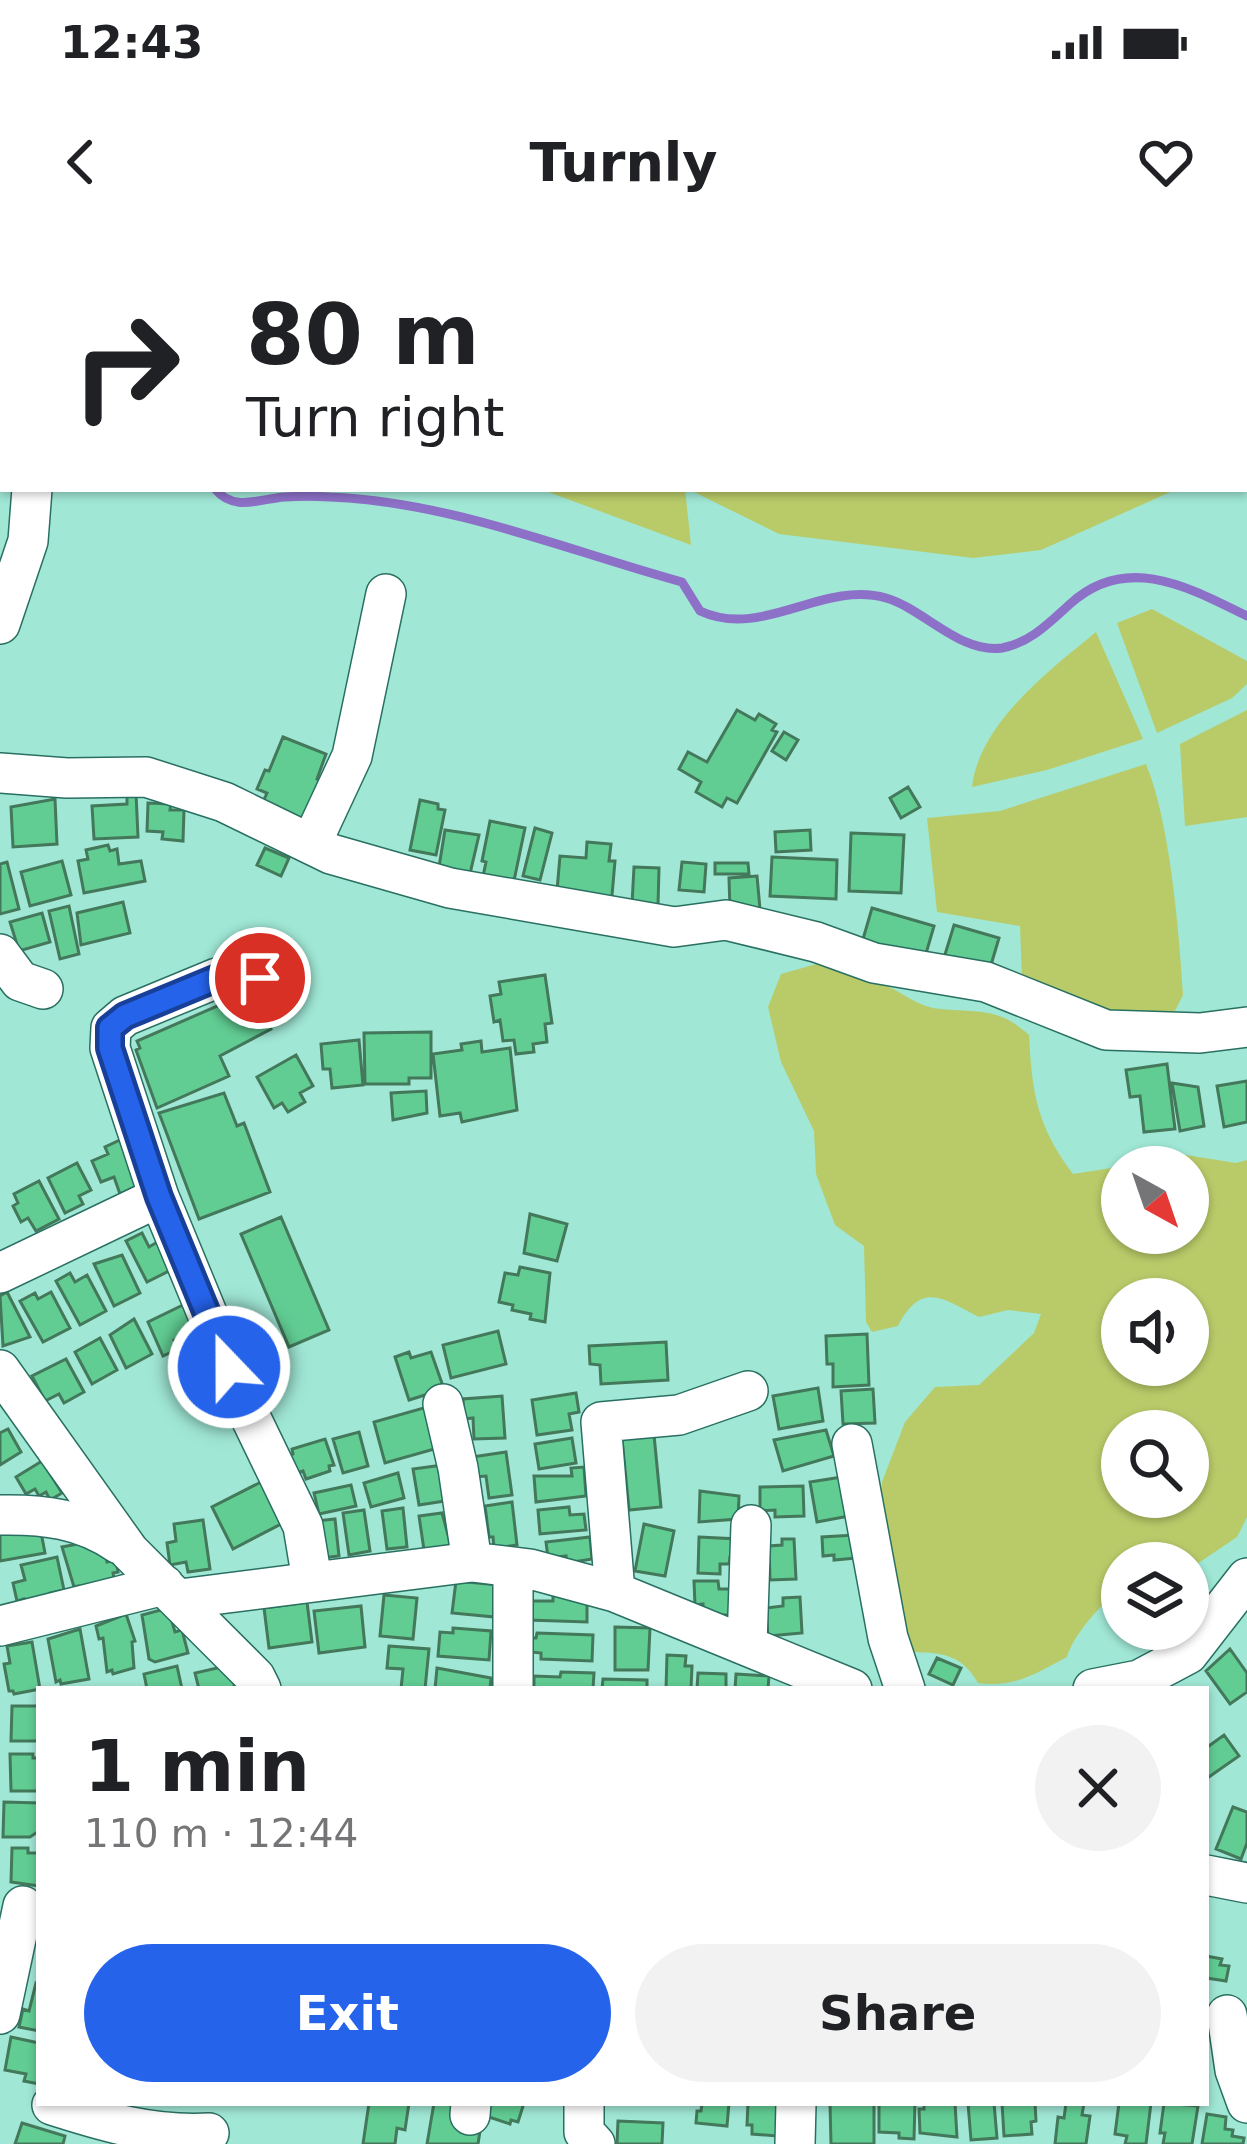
<!DOCTYPE html>
<meta charset="utf-8">
<style>
:root{--surface:#fff;--page:#f2f2f2;--text:#202124;--muted:#757577;--accent:#2563eb}
body{margin:0;font-family:"DejaVu Sans",sans-serif;background:var(--page);color:var(--text);height:100vh;display:flex;flex-direction:column;font-size:45px;white-space:nowrap}
*{box-sizing:border-box;margin:0}
p{font-size:39px;color:var(--muted)}
.icon{flex:none;width:66px;height:66px;fill:none;stroke:currentColor;stroke-width:2;stroke-linecap:round;stroke-linejoin:round}
.map{position:relative;flex:1;overflow:hidden}
.drawer{position:absolute;left:36px;top:1446px;width:1173px;height:420px;display:flex;flex-direction:column;background:var(--surface);border-radius:0px;box-shadow:0 3px 9px #0004}
.drawer>*{flex:none}
.guide{position:absolute;left:0px;top:0px;width:1248px;height:252px;box-shadow:0 3px 9px #0004;background:#fff;color:var(--text);overflow:hidden}
.needle{width:78px;rotate:140deg}
.controls{position:absolute;left:1101px;top:906px;display:grid;gap:24px}
.controls a{display:grid;place-items:center;width:108px;height:108px;border-radius:50%;background:var(--surface);box-shadow:0 3px 9px #0004;font-size:60px}
.pin{position:absolute;display:grid;place-items:center;width:102px;height:102px;color:#fff;margin:-51px;border:6px solid #fff;border-radius:50%;box-shadow:0 3px 12px #0007}
.me{position:absolute;width:132px;margin:-66px;rotate:338deg;stroke-linejoin:round;filter:drop-shadow(0 0 9px #0008)}
.turn{display:flex;align-items:center;gap:42px;height:252px;padding:0 48px;font-size:54px}
.turn .icon{width:156px;height:156px;stroke-width:2.5}
.turn b{display:block;font-size:84px;line-height:102px}
.round{display:grid;place-items:center;flex:none;width:126px;height:126px;border-radius:63px;background:var(--page)}
.overview{display:flex;align-items:center;justify-content:space-between;height:204px;padding:0 48px}
h1{font-size:72px;font-weight:600;line-height:90px}
.button{display:flex;gap:24px;margin-top:auto;padding:24px 48px}
.button a{flex:1;height:138px;border-radius:72px;background:var(--accent);color:#fff;font-size:48px;font-weight:600;line-height:138px;text-align:center}
.button a+a{background:var(--page);color:var(--text)}
.status{display:flex;justify-content:space-between;align-items:center;height:84px;padding:0 60px;background:var(--surface);direction:ltr}
.status svg{height:33px;fill:currentColor}
header{display:flex;justify-content:space-between;align-items:center;height:156px;padding:0 48px;background:var(--surface);font-size:54px;font-weight:600}
.map>svg:first-child{display:block}
</style>
<div class="status"><b>12:43</b><svg viewBox="0 0 49 12"><path d="M0 12V9h3v3zM5 12V6h3v6zM10 12V3h3v9zM15 12V0h3v12zM26 1h20v11H26zM47 4h2v5h-2z"/></svg></div>
<header><svg class="icon" aria-label="back" viewBox="0 0 24 24"><path d="M15 5l-7 7 7 7"/></svg>Turnly<svg class="icon" aria-label="heart" viewBox="0 0 24 24"><path d="M12 20l-8-8c-3-5 5-10 8-4 3-6 11-1 8 4z"/></svg></header>
<div class="map">
<svg width="1247" height="1904" viewBox="0 0 1247 1904">
<rect width="100%" height="100%" fill="#a0e7d5"/>
<path fill="#b9cb69" fill-rule="evenodd" d="M29,0H1247V223L1245,3Z
M498,249H685L691,305L543,250Z
M688,249H1177L1041,310L973,318L779,294Z
M1152,369L1247,421V444L1232,458L1157,493L1117,383Z
M1096,392L1143,499L1047,530L972,547C979,483 1050,430 1096,392Z
M1247,470V577L1185,586L1180,504Z
M1146,524C1170,582 1179,691 1183,755L1173,775L1099,777L1022,739L1020,686L937,672L927,578L1000,571Z
M820,723C841,733 861,736 882,744C899,750 916,765 933,768C973,774 995,764 1029,795C1032,854 1037,886 1073,934L1118,927L1161,911L1236,923L1247,920V1277L1237,1297L1188,1330V1323H1122V1349C1103,1361 1073,1395 1067,1417C1035,1434 1014,1448 978,1443C962,1415 944,1413 914,1412L899,1398L881,1285L882,1242L905,1182L935,1147L979,1145L1034,1093L1041,1074L1008,1070L979,1077C945,1060 922,1039 898,1086L872,1092L866,1082L864,1006L835,985L816,934L814,891L781,822L768,767L781,734ZM1122,927H1188V993H1122ZM1122,1059H1188V1125H1122ZM1122,1191H1188V1257H1122Z"/>
<g fill="none" stroke-linecap="round" stroke-linejoin="round">
<path stroke="#8d70c7" stroke-width="9" d="M0,11L3,10
M215,249C234,272 259,259 284,257C299,256 315,256 330,257C452,262 566,310 682,342L700,371C763,400 822,340 886,358C924,369 960,414 1002,408C1030,403 1050,382 1070,364C1127,312 1190,348 1247,376"/>
</g>
<path fill="#61cd93" stroke="#43785a" stroke-width="3" d="M737,470L755,480L759,474L776,484L772,490L777,492L737,563L727,558L722,567L696,552L701,542L679,529L688,512L707,522Z
M784,492L798,500L786,520L772,511Z
M283,497L326,514L317,539L323,542L308,582L262,564L267,553L257,549L265,530L269,531Z
M908,547L920,567L901,578L890,558Z
M136,553L138,597L94,599L92,566L127,564V554Z
M55,559L57,604L13,607L11,567Z
M420,560L438,564V569L445,570L436,615L410,610Z
M148,563L171,564L170,570H184L183,601L162,599L163,592L147,591Z
M490,581L525,588L511,655L482,641L486,622L482,621Z
M535,588L552,593L540,640L523,636Z
M445,590L479,595L469,638L438,633Z
M810,590L811,610L776,612L775,592Z
M851,593L904,595L901,653L849,651Z
M587,602L611,604L609,621H615L611,667L556,662L560,616L586,618Z
M108,605L110,611L117,609L119,624L141,621L145,641L84,653L78,621L88,619L86,610Z
M265,608L289,618L281,636L257,625Z
M772,617L837,620L836,659L770,656Z
M62,621L71,655L30,666L21,632Z
M7,622L19,669L0,674V624Z
M682,622L706,624L704,652L679,650Z
M715,623H748L749,634H715Z
M634,627L659,628L658,665L632,664Z
M757,636L760,669L730,670L729,638Z
M123,662L130,693L81,705L77,673Z
M69,666L79,714L60,719L49,671Z
M872,668L934,686L923,724L861,706Z
M42,673L50,702L19,711L10,682Z
M954,685L999,698L988,735L943,721Z
M545,735L552,783L545,784L547,802L533,804L534,812L516,814L514,800L503,801L500,780L494,782L490,756L501,754L499,742Z
M254,750L271,789L220,816L229,836L157,868L136,810L140,808L137,801Z
M431,792V838H409V844H365L364,793Z
M359,800L363,845L332,848L330,829H323L321,804Z
M481,801L482,812L510,808L517,870L462,882L460,873L440,876L433,814L462,810L461,804Z
M296,815L313,846L300,853L305,862L288,872L282,863L274,868L257,837Z
M1167,824L1175,889L1144,892L1140,856L1130,857L1126,830Z
M1247,841V882L1224,887L1217,846Z
M1172,843L1198,847L1204,886L1180,891Z
M426,851L427,873L393,880L391,853Z
M224,853L237,886L244,883L270,952L199,979L159,873Z
M120,900L139,945L120,954L114,937L101,942L92,921L108,914L105,907Z
M77,923L91,950L79,956L83,964L65,973L48,938Z
M39,941L59,979L36,991L28,978L21,982L13,966L18,963L14,954Z
M530,974L567,984L557,1021L524,1013Z
M281,977L329,1090L289,1107L241,994Z
M142,993L149,1007L159,1001L173,1029L147,1042L126,1001Z
M122,1015L140,1053L114,1066L94,1024Z
M520,1027L550,1033L545,1082L530,1079L531,1074L512,1070L513,1065L499,1062L505,1033L518,1035Z
M70,1033L75,1042L87,1035L106,1071L80,1085L56,1041Z
M7,1052L30,1097L3,1106L0,1056Z
M51,1052L70,1088L43,1102L20,1061L35,1053L38,1059Z
M183,1065L194,1091L174,1100L178,1109L163,1116L148,1082Z
M134,1079L152,1114L126,1128L110,1095Z
M498,1091L506,1124L451,1138L443,1105Z
M867,1094L869,1145L833,1147V1124H827L826,1096Z
M100,1098L117,1130L92,1144L75,1112Z
M666,1102L668,1140L601,1144L600,1125L590,1124L589,1106Z
M409,1112L411,1118L431,1112L444,1149L409,1160L395,1117Z
M66,1119L84,1152L64,1163L59,1154L45,1161L32,1136Z
M818,1148L823,1181L779,1189L773,1156Z
M873,1149L875,1183L843,1184L841,1151Z
M576,1153L579,1172L569,1174L572,1190L537,1195L532,1160Z
M502,1156L505,1198L474,1199L473,1178L464,1179L463,1159Z
M427,1167L438,1208L385,1223L374,1182Z
M8,1189L21,1212L0,1225V1193Z
M826,1190L834,1216L783,1231L774,1200Z
M359,1192L368,1226L343,1233L333,1199Z
M654,1195L661,1267L629,1270L622,1199Z
M572,1198L576,1223L539,1229L535,1204Z
M325,1199L334,1225L329,1226L330,1231L306,1239L303,1231L295,1234L289,1216L293,1214L292,1209Z
M506,1212L512,1255L489,1258L486,1236L474,1237L472,1217Z
M42,1221L62,1253L50,1260L46,1252L39,1256L35,1249L26,1254L16,1237Z
M443,1225L445,1261L419,1265L413,1229Z
M584,1227L586,1256L536,1262L534,1236H572L571,1228Z
M398,1233L404,1258L371,1267L364,1243Z
M842,1237L849,1276L817,1282L810,1242Z
M261,1242L281,1284L233,1309L212,1267Z
M351,1245L356,1266L319,1274L314,1253Z
M803,1246L804,1276L775,1277V1270L760,1271V1247Z
M700,1251L739,1256L738,1279L699,1282Z
M512,1262L517,1305L494,1308L493,1297H489L485,1266Z
M569,1267L570,1275L584,1274L586,1290L540,1294L538,1270Z
M403,1268L407,1307L387,1309L382,1271Z
M364,1270L370,1311L349,1315L343,1273Z
M442,1273L451,1306L424,1310L419,1276Z
M335,1279L339,1316L320,1318L316,1281Z
M203,1280L210,1329L188,1332L186,1322L170,1325L167,1303L176,1301L174,1284Z
M644,1284L674,1291L665,1336L635,1331Z
M0,1286L41,1292L45,1313L0,1321Z
M855,1295L857,1318L834,1320V1315L823,1316L822,1297Z
M590,1297L592,1319L567,1323L566,1316L548,1318L546,1302Z
M699,1297L738,1299L737,1317H730L729,1324H720V1334L698,1333Z
M782,1299H794L796,1339L770,1340L769,1306L782,1305Z
M93,1301L104,1309L107,1322L116,1320L118,1332L113,1333L115,1343L79,1351L78,1346L74,1347L62,1307Z
M57,1317L64,1350L50,1353L52,1359L25,1365L24,1359L17,1361L13,1343L25,1340L21,1325Z
M456,1341L499,1345L495,1377L452,1373Z
M694,1341H718L719,1349H735L736,1375H712L703,1371V1364L695,1365Z
M553,1353L587,1361V1382L528,1380L529,1361H553Z
M384,1355L417,1358L413,1399L380,1396Z
M800,1357L802,1393L768,1396L766,1368L783,1366V1358Z
M307,1362L312,1402L269,1408L264,1368Z
M361,1366L365,1407L319,1413L314,1371Z
M168,1368L175,1392L182,1390L188,1413L155,1422L149,1419L142,1375Z
M126,1374L135,1401L132,1402L134,1428L113,1434L112,1430L107,1432L103,1398L99,1399L96,1386Z
M615,1387L650,1388L648,1430H615Z
M453,1388L491,1391L489,1420L438,1416L440,1392L453,1393Z
M80,1389L89,1439L61,1444L60,1440L56,1442L48,1399Z
M537,1393L593,1395L592,1421L541,1419V1413L531,1412L532,1398H536Z
M32,1402L40,1449L14,1454L13,1451H9L4,1424L10,1423L7,1406Z
M389,1406L429,1409L425,1449H401L403,1429L387,1428Z
M1230,1409L1247,1433V1452L1230,1464L1206,1431Z
M667,1415L686,1416L685,1426H692L691,1449H666Z
M937,1418L961,1428L953,1445L929,1434Z
M230,1425L235,1449H199L195,1433Z
M177,1426L182,1449H147L144,1434Z
M437,1428L491,1438L490,1449H435Z
M561,1432L594,1433L593,1449H534V1436L560,1437Z
M698,1433L726,1434V1449H697Z
M736,1434L769,1436L768,1449H735Z
M603,1439L647,1440V1449H602Z
M12,1466H39V1501H11Z
M1224,1495L1239,1516L1206,1539V1508Z
M10,1514H33V1518H39V1551H11Z
M4,1562L39,1563V1591L30,1597H3Z
M1233,1567L1247,1572V1603L1241,1619L1216,1609Z
M12,1608H28V1613H39V1646L11,1642Z
M1206,1716L1222,1719L1220,1725L1229,1726L1226,1741L1206,1738Z
M36,1743L39,1744V1791L19,1787L23,1769L29,1771Z
M11,1797L39,1803V1844L24,1841L26,1834L5,1830Z
M369,1863H409L405,1890L397,1888L395,1904H363Z
M434,1863H461L480,1891L478,1904H427Z
M490,1863H524L518,1882L511,1880L510,1884L486,1876Z
M698,1863H729L727,1886L696,1883L697,1871H701L702,1863Z
M748,1863H779L777,1896L752,1894V1885H747Z
M830,1863H874V1904H831Z
M879,1863H915L914,1899L899,1898V1893L879,1892Z
M924,1863H955L957,1897L920,1893L919,1869H924Z
M968,1863H994L997,1898L971,1900Z
M1002,1863H1035L1036,1881L1031,1882L1032,1894L1004,1896Z
M1066,1863H1084L1082,1875L1090,1876L1086,1904H1055L1058,1877L1064,1878Z
M1119,1863H1151L1146,1904H1125L1127,1896L1115,1894Z
M1164,1863L1198,1866L1192,1904H1163L1165,1893H1160Z
M1207,1874L1226,1877L1225,1889L1233,1890L1232,1896L1244,1898L1243,1904H1202Z
M618,1881L663,1883L662,1904H617Z
M22,1883L65,1896L63,1904H15Z"/>
<g fill="none" stroke-linecap="round" stroke-linejoin="round">
<g stroke="#297062" stroke-width="42">
<path id="minor" d="M0,36L3,44
M0,384L28,301L32,249
M0,533L67,538L146,537L224,562L331,614L450,648L674,687L726,680L816,702L874,723L986,742L1106,790L1200,793L1247,787
M311,604L352,516L386,354
M0,714L20,741L43,749
M260,738H217L125,776L111,788L110,808L159,957L247,1170L303,1286L312,1340
M0,1033L159,957
M0,1130L129,1311L255,1437L261,1449
M443,1164L458,1228L472,1322
M852,1204L888,1398L905,1449
M0,1275C44,1274 83,1279 119,1304
M615,1352L601,1182L679,1175L748,1151
M180,1359L472,1322L530,1329L615,1352L852,1449
M0,1386L164,1345
M747,1404L751,1285
M513,1449V1328
M1093,1449L1139,1440L1188,1414L1247,1338
M1206,1635L1247,1643
M0,1774L23,1666
M1227,1775L1235,1830L1247,1863
M584,1863V1892L595,1904
M52,1865C105,1882 152,1896 209,1893
M470,1875L471,1863
M795,1904L796,1863"/>
</g>
<use href="#minor" stroke="#fff" stroke-width="39"/>
</g>
<g fill="none" stroke-linecap="round" stroke-linejoin="round">
<g stroke="#184099" stroke-width="30">
<path id="route" d="M229,1127L159,957L110,808V788L125,776L217,738H260"/>
</g>
<use href="#route" stroke="#2563eb" stroke-width="21"/>
</g>
</svg>
<div class="controls">
<a><svg class="needle" viewBox="-14 -14 28 28"><path d="M0-13l5 13h-10z" fill="#e53935"/><path d="M0 13l5-13h-10z" fill="#757577"/></svg></a>
<a><svg class="icon" aria-label="sound" viewBox="0 0 24 24"><path d="M4 9h4l5-4v14l-5-4H4zM17 9q2 3 0 6"/></svg></a>
<a><svg class="icon" aria-label="search" viewBox="0 0 24 24"><circle cx="10" cy="10" r="6"/><path d="M15 15l6 6"/></svg></a>
<a><svg class="icon" aria-label="layers" viewBox="0 0 24 24"><path d="M12 4l9 5-9 5-9-5zM3 14l9 5 9-5"/></svg></a>
</div>
<div class="pin" style="left:260px;top:738px;background:#d93025"><svg class="icon" aria-label="arrive" viewBox="0 0 24 24"><path d="M6 21V4h12l-3 4 3 4H6"/></svg></div>
<svg class="me" style="left:229px;top:1127px" viewBox="-20 -20 40 40"><circle r="17" fill="#2563eb" stroke="#fff" stroke-width="3"/><path d="M0-11L8 9 0 5-8 9z" fill="#fff"/></svg>
<div class="guide">
<div class="turn"><svg class="icon" aria-label="right" viewBox="0 0 24 24"><path d="M7 20v-9h11M14 6l5 5-5 5"/></svg><div><b>80 m</b>Turn right</div></div>
</div>
<section class="drawer">
<div class="overview"><div><h1>1 min</h1><p>110 m · 12:44</p></div><a class="round"><svg class="icon" aria-label="close" viewBox="0 0 24 24"><path d="M6 6l12 12M18 6L6 18"/></svg></a></div>
<div class="button"><a>Exit</a><a>Share</a></div>
</section>
</div>
